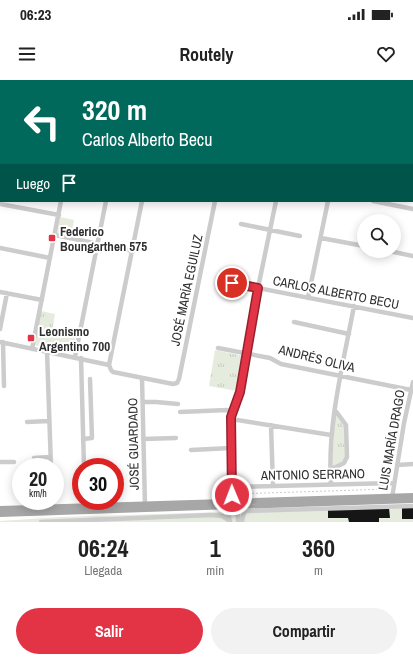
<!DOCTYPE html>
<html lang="es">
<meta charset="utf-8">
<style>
:root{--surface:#fff;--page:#f2f2f2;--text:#222;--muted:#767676;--accent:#e23445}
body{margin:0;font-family:"Archivo Narrow",sans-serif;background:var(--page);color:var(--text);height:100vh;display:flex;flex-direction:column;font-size:15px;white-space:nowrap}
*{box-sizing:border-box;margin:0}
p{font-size:13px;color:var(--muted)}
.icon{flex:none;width:22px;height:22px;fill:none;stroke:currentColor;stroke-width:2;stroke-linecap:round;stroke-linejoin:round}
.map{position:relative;height:442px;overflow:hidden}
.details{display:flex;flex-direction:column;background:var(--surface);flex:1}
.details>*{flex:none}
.hud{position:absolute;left:0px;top:0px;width:413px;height:122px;box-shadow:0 2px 10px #0003;background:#00695c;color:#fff;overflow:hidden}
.buttons{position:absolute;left:357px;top:134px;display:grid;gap:8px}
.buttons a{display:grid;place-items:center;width:44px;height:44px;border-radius:50%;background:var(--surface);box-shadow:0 2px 10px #0003;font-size:20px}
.speed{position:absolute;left:12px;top:378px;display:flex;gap:8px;font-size:20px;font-weight:700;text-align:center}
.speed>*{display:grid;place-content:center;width:52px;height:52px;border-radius:50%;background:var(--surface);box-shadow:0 2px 10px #0003;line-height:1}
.speed small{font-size:10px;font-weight:400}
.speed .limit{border:6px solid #d22;background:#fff;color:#111}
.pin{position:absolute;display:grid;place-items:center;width:34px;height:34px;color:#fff;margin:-17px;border:2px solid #fff;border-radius:50%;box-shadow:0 1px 4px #0007}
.me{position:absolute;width:44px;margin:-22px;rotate:359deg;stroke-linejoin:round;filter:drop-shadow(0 0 3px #0008)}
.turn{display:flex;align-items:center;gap:14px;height:84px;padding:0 16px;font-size:18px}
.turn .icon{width:52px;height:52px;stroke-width:2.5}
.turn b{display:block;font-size:28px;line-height:34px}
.then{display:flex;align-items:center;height:38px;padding:0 16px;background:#0003;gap:8px;font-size:15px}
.eta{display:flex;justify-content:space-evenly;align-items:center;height:68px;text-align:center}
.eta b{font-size:24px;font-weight:800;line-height:28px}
.primary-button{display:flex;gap:8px;margin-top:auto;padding:8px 16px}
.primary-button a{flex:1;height:46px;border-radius:24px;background:var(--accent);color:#fff;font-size:16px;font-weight:800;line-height:46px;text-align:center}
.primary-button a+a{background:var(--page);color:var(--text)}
.status{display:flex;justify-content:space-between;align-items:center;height:28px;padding:0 20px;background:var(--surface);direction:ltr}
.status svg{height:11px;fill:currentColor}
header{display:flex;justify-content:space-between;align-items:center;height:52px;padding:0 16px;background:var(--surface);font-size:18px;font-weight:800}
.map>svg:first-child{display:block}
</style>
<div class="status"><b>06:23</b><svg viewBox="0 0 49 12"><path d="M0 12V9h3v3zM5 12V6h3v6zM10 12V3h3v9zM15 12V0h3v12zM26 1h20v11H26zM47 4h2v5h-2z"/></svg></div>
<header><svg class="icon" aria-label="menu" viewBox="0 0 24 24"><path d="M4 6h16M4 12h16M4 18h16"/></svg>Routely<svg class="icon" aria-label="heart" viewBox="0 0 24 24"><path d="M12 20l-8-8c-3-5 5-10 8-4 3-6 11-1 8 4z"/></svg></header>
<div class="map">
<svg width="413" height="442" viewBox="0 0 413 442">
<defs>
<pattern id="grass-tufts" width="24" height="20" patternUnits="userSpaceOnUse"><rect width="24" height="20" fill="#e5ecdd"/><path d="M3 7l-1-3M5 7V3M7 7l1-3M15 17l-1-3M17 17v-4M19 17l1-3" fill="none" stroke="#c5cbbe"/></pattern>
</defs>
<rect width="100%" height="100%" fill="#fff"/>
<path fill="url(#grass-tufts)" d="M60,137L74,140L71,157L57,154Z
M41,231L55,234L52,251L76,256L72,273L34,265Z
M215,270L244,276L237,311L209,306Z
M335,333L345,348V380L332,387Z"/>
<path fill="#e5ecdd" d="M413,426V442H0V441L61,437Z"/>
<path fill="#161616" d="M402,427L413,428V439H402Z
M389,428L390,438H379V442H349L348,438H328V430Z"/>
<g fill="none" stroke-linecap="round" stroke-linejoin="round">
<path stroke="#ccc" stroke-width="1" stroke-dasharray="2 2" stroke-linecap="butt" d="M236,414L389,409"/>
<path stroke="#ccc" stroke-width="4.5" d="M174,0L180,1
M401,0L406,1
M6,1V0
M130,1V0
M271,1L272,0
M326,1L327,0
M368,1V0
M412,17H413
M0,29L1,24
M0,48H1
M0,80H1
M142,121L109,285L111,290L113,292L173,304L177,303L179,299L215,121
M373,121L413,129
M0,124L59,135
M241,144L300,156
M55,155L133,171
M321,158L364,166
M0,168L50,178
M389,171L413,176
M232,203L413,238
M0,212L42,220
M308,218L328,121
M294,242L349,254
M0,249L7,213
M0,262L109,285
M3,262L4,306
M218,268L270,278L281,284L411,310
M32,269L61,121
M47,271L51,387
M75,277L106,121
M81,278L84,387
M142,298L145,427
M143,322H156L178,324
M180,332L227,330L232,332
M231,339L331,355
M27,342L49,341
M271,345L273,406
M83,359L92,358L90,299
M143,359L176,358
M191,370L231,368
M34,378L50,377
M0,382H14
M397,385L413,384
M330,390L344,383L347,377L346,345L335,330
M331,404C327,345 343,285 354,226
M232,407L394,403
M392,418L404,343L413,302
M232,424L231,337L239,312L258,208L276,121
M229,427L228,432L230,442
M235,427L238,436V442
M41,442L211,435L222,436L230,441
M242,442L243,436L245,431L413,426"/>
<path stroke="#a7a7a7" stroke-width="6" d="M0,429L413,416
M0,434L413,420"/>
</g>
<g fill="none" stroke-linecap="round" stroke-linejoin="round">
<g stroke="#93222d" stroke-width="10">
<path id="route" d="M232,203L258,208L240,312L231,337L232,415"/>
</g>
<use href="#route" stroke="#e23445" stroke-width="7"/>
</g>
<g fill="#e23445" stroke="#fff" stroke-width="1.5">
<rect x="48" y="154" width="8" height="8" rx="2"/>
<rect x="27" y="254" width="8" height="8" rx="2"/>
</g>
<g text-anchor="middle" stroke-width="4" stroke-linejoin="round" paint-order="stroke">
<g font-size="13" font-weight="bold" fill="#2f2f2f" stroke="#fff" text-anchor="start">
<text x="60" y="156">Federico<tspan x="60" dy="15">Boungarthen 575</tspan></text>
<text x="39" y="256">Leonismo<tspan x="39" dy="15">Argentino 700</tspan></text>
</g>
<g font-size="13" fill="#2f2f2f" stroke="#fff">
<text transform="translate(186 210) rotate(-78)" y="5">JOSÉ MARÍA EGUILUZ</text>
<text transform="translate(336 212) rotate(11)" y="5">CARLOS ALBERTO BECU</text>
<text transform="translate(317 278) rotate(14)" y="5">ANDRÉS OLIVA</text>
<text transform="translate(391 360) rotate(-80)" y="5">LUIS MARÍA DRAGO</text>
<text transform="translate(133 364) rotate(-91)" y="5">JOSÉ GUARDADO</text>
<text transform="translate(313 394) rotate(-1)" y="5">ANTONIO SERRANO</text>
</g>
</g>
</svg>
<div class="buttons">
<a><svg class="icon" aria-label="search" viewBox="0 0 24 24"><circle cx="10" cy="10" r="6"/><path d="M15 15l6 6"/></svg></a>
</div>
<div class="speed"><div>20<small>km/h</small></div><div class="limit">30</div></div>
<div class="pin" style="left:232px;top:203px;background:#d93025"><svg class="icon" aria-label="arrive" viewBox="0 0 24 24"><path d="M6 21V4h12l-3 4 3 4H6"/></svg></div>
<svg class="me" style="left:232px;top:415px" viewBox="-20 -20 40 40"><circle r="17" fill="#e23445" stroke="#fff" stroke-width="3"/><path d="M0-11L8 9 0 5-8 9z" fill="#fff"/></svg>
<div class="hud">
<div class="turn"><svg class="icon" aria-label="left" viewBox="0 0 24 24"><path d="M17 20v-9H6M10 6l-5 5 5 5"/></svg><div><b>320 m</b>Carlos Alberto Becu</div></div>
<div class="then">Luego<svg class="icon" aria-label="arrive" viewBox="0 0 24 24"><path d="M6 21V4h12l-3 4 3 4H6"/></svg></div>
</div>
</div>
<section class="details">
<div class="eta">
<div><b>06:24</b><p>Llegada</p></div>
<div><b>1</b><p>min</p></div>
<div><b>360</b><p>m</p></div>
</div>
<div class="primary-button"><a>Salir</a><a>Compartir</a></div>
</section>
